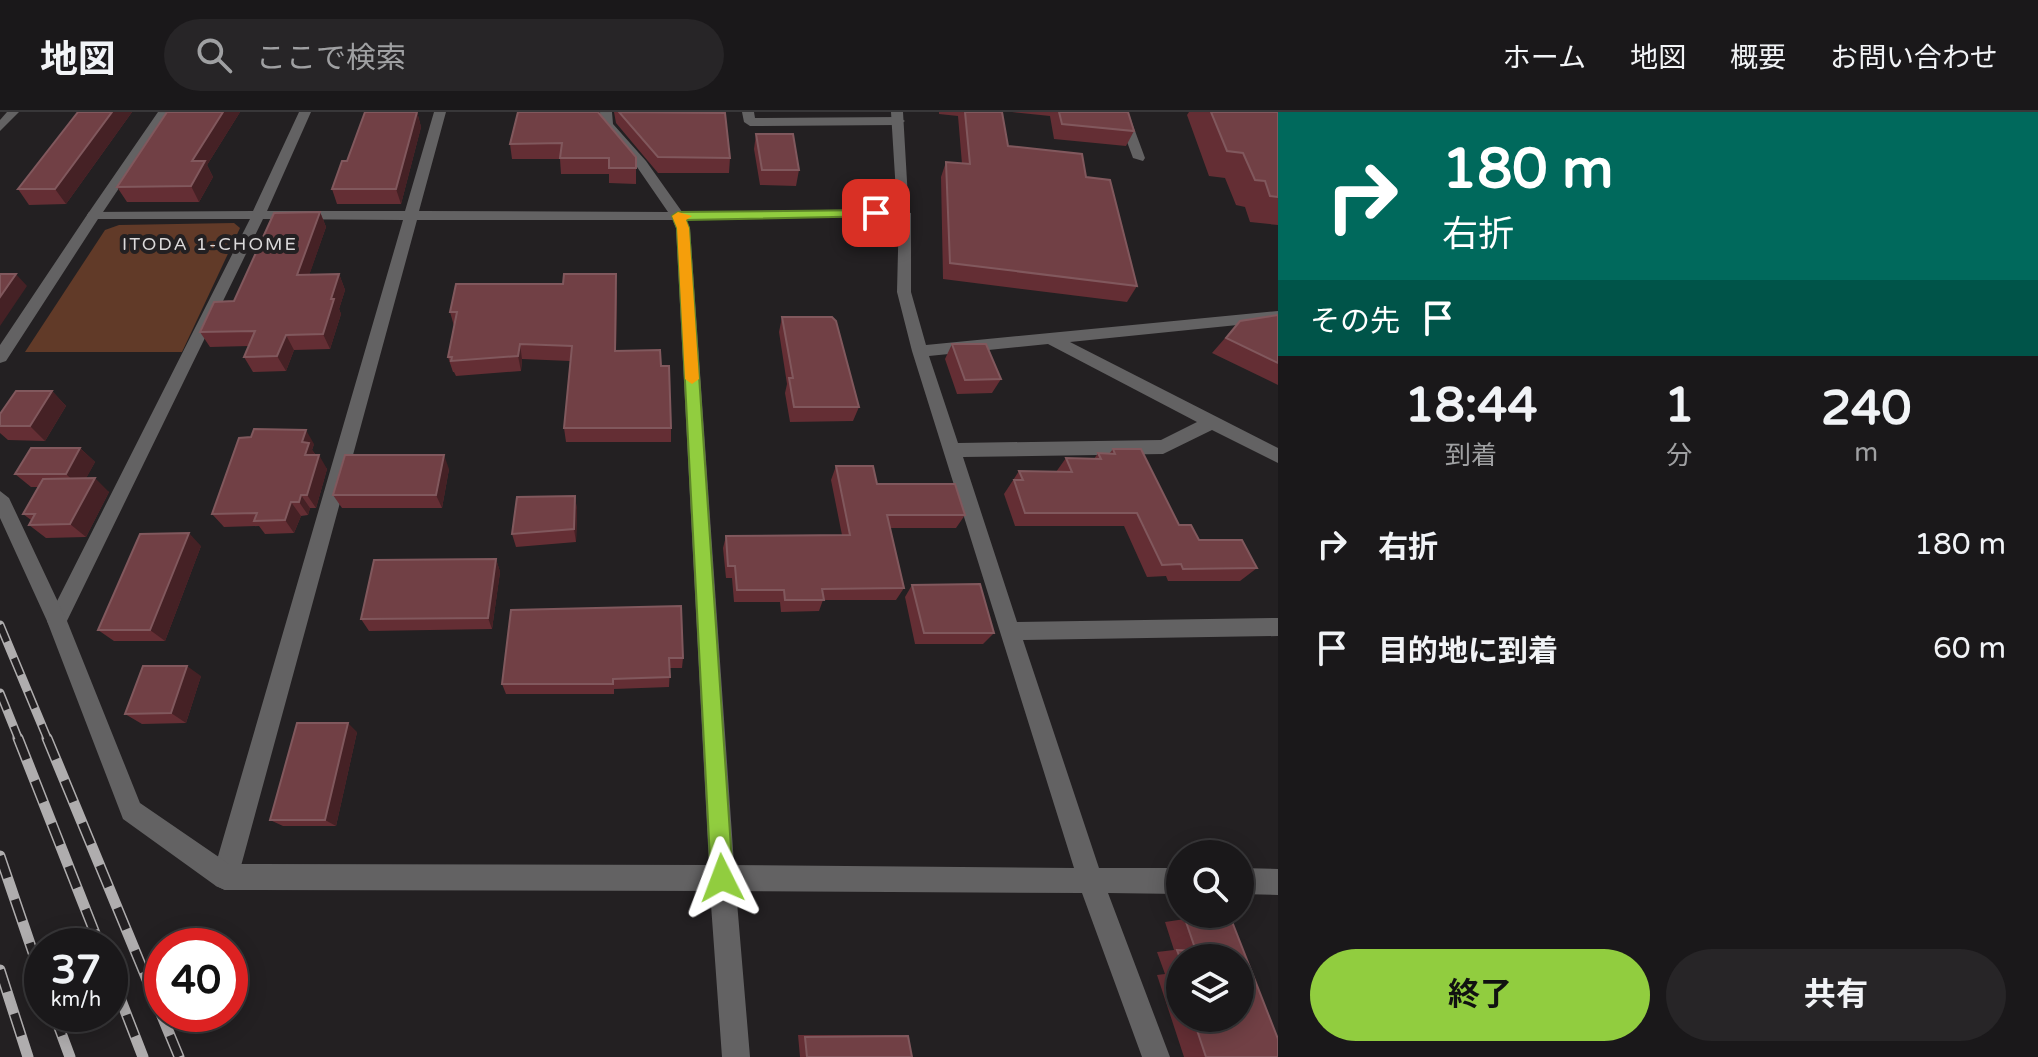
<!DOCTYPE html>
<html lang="ja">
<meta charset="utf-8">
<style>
:root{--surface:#1a181a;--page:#272527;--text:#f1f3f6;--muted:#9fa0a2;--line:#383739;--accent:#91cd3f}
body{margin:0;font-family:"Varela Round","Noto Sans JP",sans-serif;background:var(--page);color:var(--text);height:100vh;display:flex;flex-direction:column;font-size:30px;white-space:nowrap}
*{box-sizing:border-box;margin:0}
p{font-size:26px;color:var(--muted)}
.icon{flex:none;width:44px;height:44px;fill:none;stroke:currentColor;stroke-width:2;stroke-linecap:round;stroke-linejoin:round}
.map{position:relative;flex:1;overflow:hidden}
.panel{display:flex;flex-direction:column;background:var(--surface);width:760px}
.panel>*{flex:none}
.banner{background:#00695c;color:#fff;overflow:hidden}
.controls{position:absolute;left:1166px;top:728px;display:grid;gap:16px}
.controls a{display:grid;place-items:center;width:88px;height:88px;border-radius:50%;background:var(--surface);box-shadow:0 4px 20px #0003,0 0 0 2px var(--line);font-size:40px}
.speed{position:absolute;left:24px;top:816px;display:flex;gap:16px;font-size:40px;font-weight:700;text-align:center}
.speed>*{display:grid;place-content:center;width:104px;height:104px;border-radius:50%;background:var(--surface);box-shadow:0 4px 20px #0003,0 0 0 2px var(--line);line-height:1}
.speed small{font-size:20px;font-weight:400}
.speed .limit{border:12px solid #d22;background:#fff;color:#111}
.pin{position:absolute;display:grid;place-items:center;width:68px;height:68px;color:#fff;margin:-34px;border-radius:16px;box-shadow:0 4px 12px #0006}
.me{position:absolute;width:88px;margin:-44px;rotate:357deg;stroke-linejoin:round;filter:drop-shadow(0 0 6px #0008)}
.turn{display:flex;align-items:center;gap:28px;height:168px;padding:0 32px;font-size:36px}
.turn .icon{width:104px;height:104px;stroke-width:2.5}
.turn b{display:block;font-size:56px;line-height:68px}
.then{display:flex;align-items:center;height:76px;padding:0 32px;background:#0003;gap:16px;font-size:30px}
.eta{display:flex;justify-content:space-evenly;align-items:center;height:136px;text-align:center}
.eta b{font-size:48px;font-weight:700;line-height:56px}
.button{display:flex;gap:16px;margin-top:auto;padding:16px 32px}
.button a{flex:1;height:92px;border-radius:48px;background:var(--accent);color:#111;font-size:32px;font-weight:700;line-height:92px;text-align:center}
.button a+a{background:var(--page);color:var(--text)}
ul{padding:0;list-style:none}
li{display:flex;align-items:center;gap:24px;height:104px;padding:0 32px}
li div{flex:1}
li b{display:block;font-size:30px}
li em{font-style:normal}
header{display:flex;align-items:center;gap:48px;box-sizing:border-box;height:112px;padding:0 40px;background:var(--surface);border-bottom:2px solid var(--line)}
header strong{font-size:38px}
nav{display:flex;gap:44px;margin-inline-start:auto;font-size:28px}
.search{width:560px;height:72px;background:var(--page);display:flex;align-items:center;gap:20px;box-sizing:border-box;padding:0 28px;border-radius:44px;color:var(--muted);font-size:30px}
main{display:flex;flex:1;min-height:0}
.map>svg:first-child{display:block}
</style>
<header>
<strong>地図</strong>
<div class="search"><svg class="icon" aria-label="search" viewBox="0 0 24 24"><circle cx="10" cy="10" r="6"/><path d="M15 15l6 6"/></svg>ここで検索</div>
<nav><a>ホーム</a><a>地図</a><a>概要</a><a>お問い合わせ</a></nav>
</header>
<main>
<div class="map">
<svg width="1278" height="945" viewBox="0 0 1278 945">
<rect width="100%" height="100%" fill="#232022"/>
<path fill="#613a28" d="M234,111L240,116L182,240H25L105,118L119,113Z"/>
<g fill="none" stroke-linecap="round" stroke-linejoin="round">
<path fill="#636263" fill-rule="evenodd" d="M7,0H19L0,19V8Z
M299,0H311L267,99H405L434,0H446L419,99L668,100L637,55L601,13L600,0H612L613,12L646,49L685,104L678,108H417L238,765L234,774L225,778L216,774L212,765L403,108L263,107L64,515L57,518L50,515L47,509L50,503L250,107H98L6,249L0,251V233L89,100L253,99Z
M742,0H754L755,6L899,5L905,9L899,13L750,14L744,10Z
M1116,0H1128L1145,46L1143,49L1133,46Z
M899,98L911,101V180L926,233L1278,199V209L1070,230L1278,336V351L1212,318L1163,342L963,345L1017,510L1278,506V524L1023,528L1099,756H1180V782L1108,781L1170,945H1142L1082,781L722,779L713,775L709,766L713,757L722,753L1074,756L912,239L897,180ZM1048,232L1197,310L1161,328L958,331L929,244Z
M1240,756L1278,757V783L1240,782Z"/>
<path fill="#636263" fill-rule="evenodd" d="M158,0H170L99,106H89L87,103Z
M891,0H903L909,104L686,108L690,116L735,766L750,945H722L710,779L225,778L216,774L123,707L47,509L0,406V379L9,386L67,509L140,691L229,752L709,753L676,116L671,104L678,100L897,97Z"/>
<g stroke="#afadae" stroke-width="9">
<path id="rail-far1" d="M0,513L48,628
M0,581L19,628"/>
</g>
<g stroke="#afadae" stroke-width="11">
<path id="rail" d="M18,626L100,834
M47,626L179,945
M0,744L42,867
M0,858L28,945
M110,860L143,945
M54,902L70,945"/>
</g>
<use href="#rail-far1" stroke="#232022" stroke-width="6" stroke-dasharray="18" stroke-linecap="butt"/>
<use href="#rail" stroke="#232022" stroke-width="8" stroke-dasharray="23" stroke-linecap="butt"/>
</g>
<path fill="#642e34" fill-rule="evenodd" d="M78,0H132L66,92L29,93L18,77Z
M167,0H240L207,53L213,65L199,90H127L117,75Z
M417,0L421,15L401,92H337L332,77L347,49Z
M518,0L636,45V72L609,71V62H561L560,47H512L510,32Z
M614,0H670L730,46L729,61H658L616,11Z
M939,0H1002L1008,34L1086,65L1137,174L1127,190L943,167L941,65L946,50L962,52L958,4L939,2Z
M1012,0H1128L1134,19L1126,34L1054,27L1050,4Z
M1189,0H1278V113L1250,110L1245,95L1236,93L1225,66L1209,64L1187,3Z
M756,22L799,58L796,74L760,73L754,37Z
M320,100L326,115L309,163L339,162L345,178L339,197L341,202L330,237L294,238L286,259L253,260L244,245L249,234L210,235L200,220L234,189Z
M617,178L616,239L661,254L671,316V330H566L564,316L570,249L522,247L521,259L456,264L454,260H453L448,245L454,214L450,200Z
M1278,203V273L1212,241L1240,209Z
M782,205L859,295L853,309L790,310L785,281L787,272L779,220Z
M952,232L1001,267L992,281L957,282L945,247Z
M52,279L66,294L45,329L8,328L0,321V302Z
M314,332L312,338L327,357L316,396H310L308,403L301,404L294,421L265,422L259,414L224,415L212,402Z
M80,336L95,350L86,366L109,380L86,425L46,426L29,413L31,408L23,402L38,375H31L15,362Z
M1113,337L1179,413L1199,428L1257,456L1240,469H1168L1166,464L1147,465L1124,414H1015L1004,382L1019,359L1056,360L1066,346L1094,347L1098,341L1109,342Z
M836,354L877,372L965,403L956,416H890L904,476L896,488H823L819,499L781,500L780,490H734L732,466H726L723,436L726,424L842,423L831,368Z
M449,357L442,396H342L333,383Z
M575,384L577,398L576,430L516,435L512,422Z
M201,434L165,529H114L98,518Z
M496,447L500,460L492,517L369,519L361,507Z
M912,473L994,521L983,532H915L905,485Z
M511,498L683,546L682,556H670L669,575L614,577V582H506L502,572Z
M201,564L186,611L142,612L125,602Z
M357,620L336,714H283L270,708Z
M1185,807L1278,945H1184L1157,863L1165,862L1157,840L1174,838L1165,810ZM1180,846L1240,906H1180Z
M798,923H897L908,924L912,945H800Z"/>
<path fill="#452125" d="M112,0H132L66,92L55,77Z
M223,0H240L207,53L213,65L199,90L191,74L192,49Z
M417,0L421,15L401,92L396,77Z
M320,100L326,115L304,178L297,163Z
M16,162L27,174L0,214V185Z
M339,162L345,178L339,197L341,202L330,237L323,222L331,187Z
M286,223L294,238L286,259L277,244Z
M520,232L522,247L521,259L518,244Z
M52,279L66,294L45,329L30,314Z
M306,318L314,332L312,338L317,345L305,343L302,330Z
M80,336L95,350L81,376L66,362Z
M319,343L327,357L316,396L307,383Z
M444,343L449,357L442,396L436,383Z
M95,366L109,380L86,425L70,412Z
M301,383L310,396L308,403L299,390Z
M575,384L577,398L576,430L574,417Z
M291,390L301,404L294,421L285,408Z
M189,421L201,434L165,529L150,518Z
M496,447L500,460L492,517L488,506Z
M187,554L201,564L186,611L171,601Z
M348,611L357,620L336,714L325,708Z"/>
<path fill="#714045" stroke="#81585d" stroke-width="2" d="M78,0H112L55,77H18Z
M167,0H223L192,49H205L191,74L117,75Z
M365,0H417L396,77H332L342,49H347Z
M518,0H598L636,45V56H609V46H560L562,31L510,32Z
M619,0L725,1L730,46L658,45Z
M965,0H1002L1008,34L1082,42L1086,65L1110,68L1137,174L950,151L946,50L970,52Z
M1059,0H1128L1134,19L1062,12Z
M1211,0H1278V85L1270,84L1265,69L1255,68L1243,41L1227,39Z
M756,22H793L799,58H762Z
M320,100L297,163L339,162L331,187H334L323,222L286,223L277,244L244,245L255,219L200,220L214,190L234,189L274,101Z
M0,162H16L0,185Z
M564,162H616L615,239L660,238L661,254H669L671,316H564L572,234L520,232L518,244L451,249L452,245H448L457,200H450L456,172H563Z
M1278,203V251L1226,226L1240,209Z
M782,205H832L836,209L859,295H794L789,266H793Z
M952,232H986L1001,267L965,268Z
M16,279H52L30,314H0V302Z
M254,317L306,318L302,330L309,331L305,343H319L307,383H301L299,390H291L285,408L254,409L257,401L212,402L239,326L251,325Z
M31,336H80L66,362H15Z
M1113,337H1141L1179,413H1191L1199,428H1242L1257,456L1183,457L1181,452L1162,453L1137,401H1025L1014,368H1023L1019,359L1072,360L1066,346L1101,347L1098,341L1115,342Z
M345,343H444L436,383H333Z
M836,354H873L877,372H955L965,403H887L904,476L822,477L824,488H785L784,478H737L735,454H728L726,424L850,423Z
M95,366L70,412L29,413L35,402H23L43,367Z
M575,384L574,417L512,422L517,385Z
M189,421L150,518H98L140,422Z
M496,447L488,506L361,507L374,448Z
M980,472L994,521H924L912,473Z
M681,494L683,546H669L670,565L613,567V572H502L511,498Z
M143,554H187L171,601L125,602Z
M297,611H348L325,708H270Z
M1185,807H1231L1278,927V945H1206L1193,906H1240V846H1180L1177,838L1196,839Z
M908,924L912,945H807L805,925Z"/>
<path fill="#91cd3f" stroke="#5e8529" stroke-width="2" d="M876,98L880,99V104L686,108L689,116L733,766L730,774L722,777L714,774L711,766L677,116L672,104L678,100Z"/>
<path fill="#f59e0b" d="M678,100L692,104L686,108L689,116L699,267L692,272L685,267L677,116L672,104Z"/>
<g text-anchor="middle" stroke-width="8" stroke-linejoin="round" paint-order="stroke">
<g font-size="18" letter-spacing="2" fill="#dbd9da" stroke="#232022">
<text x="210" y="138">ITODA 1-CHOME</text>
</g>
</g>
</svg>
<div class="controls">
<a><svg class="icon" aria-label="search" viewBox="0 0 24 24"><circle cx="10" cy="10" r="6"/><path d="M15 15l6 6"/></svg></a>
<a><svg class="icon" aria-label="layers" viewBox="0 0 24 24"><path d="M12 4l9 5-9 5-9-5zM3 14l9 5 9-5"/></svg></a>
</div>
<div class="speed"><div>37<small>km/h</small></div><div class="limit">40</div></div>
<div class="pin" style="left:876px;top:101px;background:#d93025"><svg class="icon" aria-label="arrive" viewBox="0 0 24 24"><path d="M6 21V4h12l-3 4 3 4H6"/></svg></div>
<svg class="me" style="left:722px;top:766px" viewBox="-20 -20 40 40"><path d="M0-17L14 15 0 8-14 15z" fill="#91cd3f" stroke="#fff" stroke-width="4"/></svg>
</div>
<section class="panel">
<div class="banner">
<div class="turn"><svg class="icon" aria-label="right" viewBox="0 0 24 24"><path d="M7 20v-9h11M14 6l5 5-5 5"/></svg><div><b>180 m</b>右折</div></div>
<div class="then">その先<svg class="icon" aria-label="arrive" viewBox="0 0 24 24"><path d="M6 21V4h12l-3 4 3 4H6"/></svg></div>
</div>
<div class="eta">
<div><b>18:44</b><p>到着</p></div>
<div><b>1</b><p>分</p></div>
<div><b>240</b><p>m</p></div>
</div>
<ul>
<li><svg class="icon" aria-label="right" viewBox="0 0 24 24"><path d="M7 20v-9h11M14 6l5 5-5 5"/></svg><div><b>右折</b></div><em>180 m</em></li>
<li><svg class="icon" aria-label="arrive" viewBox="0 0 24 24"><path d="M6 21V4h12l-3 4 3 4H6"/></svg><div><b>目的地に到着</b></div><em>60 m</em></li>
</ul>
<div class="button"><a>終了</a><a>共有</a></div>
</section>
</main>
